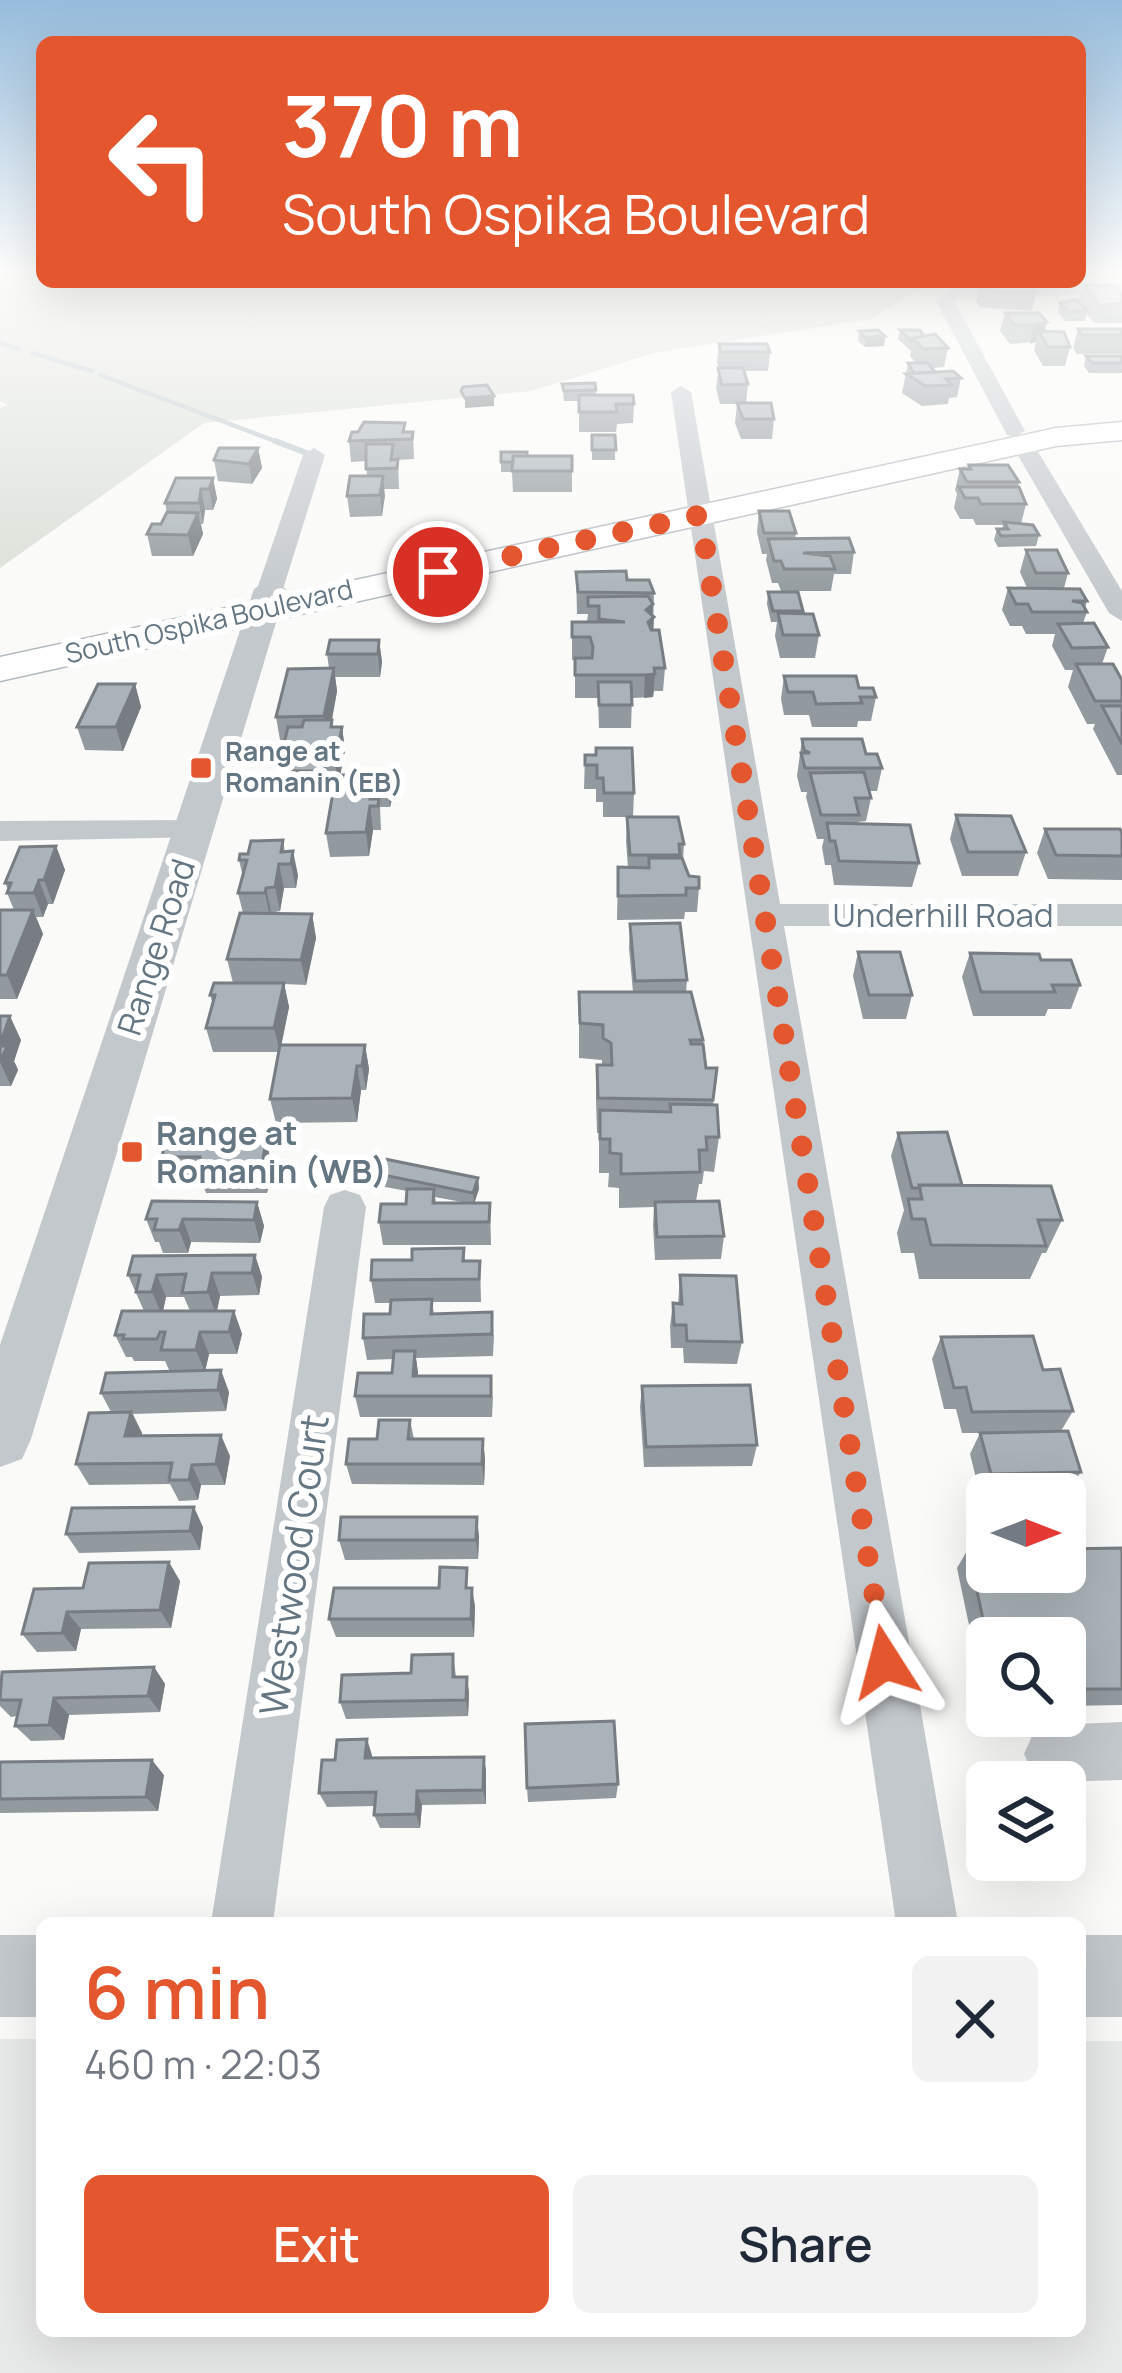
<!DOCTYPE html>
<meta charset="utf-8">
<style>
:root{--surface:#fff;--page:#f2f2f3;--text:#1f2937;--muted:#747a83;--accent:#e4572e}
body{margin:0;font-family:Manrope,sans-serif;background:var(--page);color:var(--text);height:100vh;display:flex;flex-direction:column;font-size:45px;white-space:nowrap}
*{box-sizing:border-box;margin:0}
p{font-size:39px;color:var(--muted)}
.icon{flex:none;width:66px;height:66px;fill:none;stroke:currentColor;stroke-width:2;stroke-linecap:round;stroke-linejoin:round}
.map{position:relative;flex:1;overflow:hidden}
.details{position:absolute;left:36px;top:1917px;width:1050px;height:420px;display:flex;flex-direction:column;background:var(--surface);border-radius:18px;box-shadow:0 12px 48px #0002}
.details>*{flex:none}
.hud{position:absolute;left:36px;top:36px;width:1050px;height:252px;border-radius:18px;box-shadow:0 12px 48px #0002;background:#e4572e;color:#fff;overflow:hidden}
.needle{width:78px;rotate:90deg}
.tools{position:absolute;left:966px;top:1473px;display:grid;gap:24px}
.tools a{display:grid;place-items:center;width:120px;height:120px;border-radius:18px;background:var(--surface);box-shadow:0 12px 48px #0002;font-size:60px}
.pin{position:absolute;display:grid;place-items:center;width:102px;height:102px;color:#fff;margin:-51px;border:6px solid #fff;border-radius:50%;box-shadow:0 3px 12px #0007}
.me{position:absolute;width:132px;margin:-66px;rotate:351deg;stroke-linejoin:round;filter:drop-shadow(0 0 9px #0008)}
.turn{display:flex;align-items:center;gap:42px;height:252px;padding:0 48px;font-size:54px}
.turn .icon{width:156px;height:156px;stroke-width:2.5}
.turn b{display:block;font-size:84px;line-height:102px}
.round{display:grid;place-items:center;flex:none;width:126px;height:126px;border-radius:18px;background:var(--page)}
.summary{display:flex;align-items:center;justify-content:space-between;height:204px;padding:0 48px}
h1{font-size:72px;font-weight:600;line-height:90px;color:var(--accent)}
.button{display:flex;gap:24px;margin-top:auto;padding:24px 48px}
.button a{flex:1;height:138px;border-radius:18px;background:var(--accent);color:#fff;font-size:48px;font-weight:600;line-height:138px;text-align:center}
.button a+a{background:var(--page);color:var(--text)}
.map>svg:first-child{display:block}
</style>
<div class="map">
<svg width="1122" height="2373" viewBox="0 0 1122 2373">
<rect width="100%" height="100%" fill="#fafaf8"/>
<path fill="#e8e9e9" d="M0,2039H42V2331H1080V2041H1122V2373H0Z"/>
<path fill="#dadfd7" d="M0,271H42V282H931L871,319L654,353L531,391L204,423L0,568V408L8,405L0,401Z"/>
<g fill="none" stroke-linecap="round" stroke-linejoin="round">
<path stroke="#bbc7cb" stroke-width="4.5" d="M0,343L19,349
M32,353L92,371
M100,375L283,444"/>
<path stroke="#bbc7cb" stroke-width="6" d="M275,441L312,455"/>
<g stroke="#b3babf" stroke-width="3">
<path id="secondary" d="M1122,422V440L1056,446L0,681V657L1056,428Z"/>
</g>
<path fill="#c3c8cc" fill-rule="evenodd" d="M1122,284V294L958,297L954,301L1025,431L1014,437L1007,435L936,301L953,287Z
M681,386L691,392L780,904H1122V926H784L958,1923H896L671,392Z
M1023,439L1034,445L1122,591V621L1109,613L1012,445Z
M314,448L325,455L283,589L270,597L261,594L257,589L303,455Z
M194,820L205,823L210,830L205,837L0,841V821Z
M345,1190L360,1195L366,1207L273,1923H211L324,1207L330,1195Z
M1122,1722V1780L1051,1782L1033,1774L1024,1754L1033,1734L1053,1725Z"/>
<path fill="#c3c8cc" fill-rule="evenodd" d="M270,579L286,589L31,1439L22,1459L0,1467V1345L254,589Z
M0,1935H42V2017H0Z
M1080,1935H1122V2017H1080Z"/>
<use href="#secondary" fill="#fff" fill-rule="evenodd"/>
</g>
<path fill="#929a9f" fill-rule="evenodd" d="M1080,271H1097L1096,275H1080Z
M980,283L1036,293L1032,311L980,307L976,301Z
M1083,285L1122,294V323H1094L1087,314L1085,321H1065L1058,312L1060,303L1078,302Z
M1005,313H1039L1045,331L1070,347L1065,366H1043L1034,350L1036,342L1010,344L1000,331Z
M1078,329H1122V354H1077L1073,348Z
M900,330L924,336L948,348L944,367L932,368L935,372L961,378L957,397L949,398L948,404L922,406L902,393L908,363H916L910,356L911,351L898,339Z
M859,331L885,336L884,346L865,347L858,341Z
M719,344L770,352L768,371H744L748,384L746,403L774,419L772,439H741L735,423L737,404H720L716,388L719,368L717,363Z
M1086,356H1122V373H1089L1084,366Z
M595,383L596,395L634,404L633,423L617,424L616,432H579V401H564L562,384Z
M405,432H413L414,459L398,460L399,489H384L382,516L350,517L347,496L367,476L366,461L351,462L349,441Z
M592,435H615V460H592Z
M258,448L262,468L252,484L218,481L214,460Z
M501,452L527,456H572V492H513L512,472H501Z
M969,465L1019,482L1018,487L1026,504L1021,524L1039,535L1036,546L998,547L994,540L997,529H1002L1003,525H976L973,519H960L954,508L957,494L955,490L960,469H968Z
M213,478L217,499L213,510H205L203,524H201L203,534L193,556H152L147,534L161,524L167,513L165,503Z
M759,511L796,533L795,539L854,552L851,574H834L831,591H781L778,583H772L766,560L767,554H762L757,532Z
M1026,550L1068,573L1064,588L1087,601L1085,608L1087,612L1083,623L1108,647L1102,664L1122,680V775H1117L1093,729L1095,724H1087L1068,687L1073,670H1065L1052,646L1055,634H1026L1022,626H1010L1002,610L1008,588H1027L1020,572Z
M576,572L627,580L654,593L653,630L665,668L663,691H654L653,697L632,698L631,728H599L598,698H575V660H572V622H587L588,614H577Z
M768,592L803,611V614L819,635L815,658H780L775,636L777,622H771L767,604Z
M379,640L382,662L380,677H335L337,691L332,720L333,727H342L345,750L340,775H389L392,799L390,807H380L381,830H373L369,856L330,857L326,833L334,787H328L327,795H293L292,787H283L279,764L285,740H280L276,717L329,668L327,654Z
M784,676L859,688L876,697L871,721H858L857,727H812L809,715H784L781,699Z
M135,684L141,707L123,751L85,750L77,727Z
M802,739L866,754L882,768L877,791H870L871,798L866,821L858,822V824L919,863L912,887L834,885L831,865H825L822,847L824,839H817L806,797L807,792H801L797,776Z
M585,755L634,793L633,817L684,844L683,860L689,876L699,888L697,912H685L684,919L617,920L618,867L628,868L626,841L627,817H603V802H596V789H584Z
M956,815L1026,852L1018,876H962L950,839Z
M1045,829L1122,833V880L1048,879L1037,853Z
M283,840L285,852L298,875L296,888H284L280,911L271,913L312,914L316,938L306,985L284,984L289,1007L281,1045H365L369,1069L366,1090H361L357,1122L276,1123L270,1099L279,1052H213L206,1028L213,1004L210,995L233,983L227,959L243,913L238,893L243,877L239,860L248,854Z
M56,846L65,870L53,904H48L43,917H36L43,934L17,999H0V910H14L7,893L8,890L5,883Z
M630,924L687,980L686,992L703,1040L706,1068H717L713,1105L719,1137L714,1172L704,1171L702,1184H699L696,1201L724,1236L721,1259L655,1260L653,1225L654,1207L619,1208V1188L608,1187L609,1173H599V1133H597L596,1100L597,1065H602V1060L579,1058V992H633L629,948Z
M858,952L912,995L906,1019H863L853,976Z
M970,953L1041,960L1080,985L1071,1009H1048L1045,1016H973L962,977Z
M0,1016L21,1040L14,1061L18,1070L11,1086H0Z
M898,1133L962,1185L1062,1220L1046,1253H1042L1030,1279H919L914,1253H901L897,1233L904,1210L891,1156Z
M266,1141L272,1165L267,1193H206L201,1180H171L162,1157Z
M378,1174L478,1178L479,1189L474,1203H490L491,1245H383L379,1222L406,1204L407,1191L380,1186ZM435,1197L467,1203H436Z
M257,1202L264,1226L260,1243L191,1242L188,1253H163L159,1242H155L146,1219Z
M464,1248L465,1261H480L481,1302H432L434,1314L494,1335L493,1356L416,1358L418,1376L493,1397L492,1417H360L355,1396L392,1373L393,1359L367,1360L363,1338L390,1314L391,1303H375L371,1280L412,1260Z
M255,1255L262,1277L259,1295L220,1296L217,1311H234L242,1334L237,1354H209L205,1371L229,1392L226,1411L133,1414L142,1433L141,1436L230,1456L225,1485H201L198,1500L179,1501L170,1484L89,1485L76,1464L111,1412L101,1393L170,1372L165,1361H134L132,1357H126L115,1335L144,1311L128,1275ZM166,1297H184L190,1311H163Z
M680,1275L742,1342L737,1364L684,1363L683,1348H671L670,1326L673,1303L678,1304Z
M941,1337L1043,1370L1073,1411L1061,1431L1081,1472L1067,1492L980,1494L970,1454L980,1433H984H962L956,1409H944L932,1359Z
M642,1386L757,1445L752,1466L644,1467L640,1407Z
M410,1420L414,1439H483L485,1460L484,1485L352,1484L346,1464L377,1439Z
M203,1527L200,1550L79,1553L66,1534Z
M479,1536L478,1559L345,1560L339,1540Z
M1122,1548V1705L1065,1706V1638H987L986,1706L957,1568L968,1549Z
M180,1581L171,1628L81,1629L76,1651L37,1652L22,1634L83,1588Z
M470,1588L475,1606L474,1637H336L329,1619Z
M453,1654L456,1677H467L469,1693L468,1716L346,1719L340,1702Z
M154,1667L165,1684L160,1712L69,1715L64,1740L31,1741L15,1726L17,1716L11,1717L0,1706V1680Z
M372,1755V1758L484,1757L486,1771V1804L422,1805L420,1828H380L374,1815L375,1806L327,1807L319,1793L335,1760Z
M0,1762L164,1775L158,1811L0,1813Z
M618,1784L616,1798L528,1802L527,1788Z"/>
<path fill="#777d82" d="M1047,322L1043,339L1038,331L1036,342L1030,344L1034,325Z
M885,336L884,346L865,347L866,338Z
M494,396V406L465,408V398Z
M258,448L262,468L252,484L249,464Z
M383,476L385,496L382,516L380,495Z
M213,478L217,499L213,510L209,489Z
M201,489L205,510L203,524L199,503Z
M198,513L203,534L193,556L188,535Z
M653,604L652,619L654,617L653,640L646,610Z
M379,640L382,662L380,677L378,654Z
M334,668L337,691L328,740L324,716Z
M655,674L653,697L644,698L645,675Z
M135,684L141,707L123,751L116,727Z
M342,727L345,750L338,787L335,763Z
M325,763L328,787L327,795L323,771Z
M389,775L392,799L390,807L387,783Z
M370,806L373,830L369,856L366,832Z
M56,846L65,870L53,904L44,880Z
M293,851L298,875L296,888L291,864Z
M279,864L284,888L280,911L275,887Z
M39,880L48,904L43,917L34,893Z
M266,888L271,912L270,917L265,893Z
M33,910L43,934L17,999L7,975Z
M312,914L316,938L306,985L301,960Z
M284,983L289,1007L280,1052L274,1028Z
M10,1016L21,1040L14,1061L18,1070L11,1086L0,1062V1044Z
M365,1045L369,1069L366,1090L362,1066Z
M357,1066L361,1090L357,1122L352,1098Z
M266,1141L272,1165L267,1193L261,1170Z
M478,1178L479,1189L474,1204L473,1193Z
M257,1202L264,1226L260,1243L254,1220Z
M183,1219L191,1242L188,1253L179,1230Z
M255,1255L262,1277L259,1295L252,1273Z
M212,1273L220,1296L216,1315L208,1292Z
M157,1275L166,1297L162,1315L152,1292Z
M234,1311L242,1334L237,1354L229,1332Z
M200,1332L209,1354L205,1372L196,1350Z
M415,1351L418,1372L416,1397L413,1376Z
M221,1370L229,1392L226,1411L218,1390Z
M131,1412L142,1433L136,1457L125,1436Z
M221,1435L230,1456L225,1485L216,1464Z
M483,1439L485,1460L484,1485L482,1464Z
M192,1465L201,1485L198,1500L189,1480Z
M194,1507L203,1527L200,1550L190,1531Z
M477,1517L479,1536L478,1559L476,1540Z
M169,1562L180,1581L171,1628L160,1610Z
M472,1588L475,1606L474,1637L471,1619Z
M67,1612L81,1629L76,1651L62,1633Z
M154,1667L165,1684L160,1712L148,1696Z
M467,1677L469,1693L468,1716L466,1700Z
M54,1698L69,1715L64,1740L49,1725Z
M367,1739L372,1755L371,1773L365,1758Z
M484,1757L486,1771V1804L483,1790Z
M152,1760L164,1775L158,1811L146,1797Z
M417,1791L422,1805L420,1828L416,1814Z"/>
<path fill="#aab3b9" stroke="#777d82" stroke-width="3" d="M980,283H1029L1036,293L984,290Z
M1083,285H1114L1122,294V304L1099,305Z
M1076,299L1087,311L1068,312L1060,303Z
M1005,313H1039L1047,322L1034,325H1014Z
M1078,329H1122V335H1082Z
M878,330L885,336L866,338L859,331Z
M900,330H920L924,336L913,338V341H911Z
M1038,331L1064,332L1070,347H1048Z
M935,334L948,348L923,349L913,338Z
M719,344H767L770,352H721Z
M1086,356H1122V363H1092Z
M908,363H928L935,372L914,373Z
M718,368H743L748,384L722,385Z
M953,371L961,378L946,379L952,385L926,386L906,374Z
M595,383L596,390L564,391L562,384Z
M487,385L494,396L465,398L461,391L463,387Z
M579,395H633L634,404H616L617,412H579Z
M737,403H771L774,419H743Z
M364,422L405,423L403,432H413L412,439L349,441L352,432H358Z
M592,435H615L616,450H592Z
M366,444H393L391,460L398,459L397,468L366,469Z
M219,448H258L249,464L214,460Z
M501,452H527V456H513V462H501Z
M513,456H572V471H512Z
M969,465H1008L1019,482H967L960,469H971Z
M350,476H383L380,495L347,496Z
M176,478H213L209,489H201L199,503H165Z
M959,487H1019L1026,504H981L978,498H965Z
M759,511H789L796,533H764Z
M167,512L198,513L188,535L147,534L152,524H161Z
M1004,522L1033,525L1039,535L1001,536L997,529H1008Z
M849,538L854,552L803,553L830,556L835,569H784L781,561H774L768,539Z
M1026,550H1057L1068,573H1036Z
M626,571L627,580H649L654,593L578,592L576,572Z
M1008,588L1080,589L1087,601H1072L1082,603L1087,612H1032L1028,604H1016Z
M768,592H798L803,611H773Z
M648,596L653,604L646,610L654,617L648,622L651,630H659L665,668H654L655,674L645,675H575V658H592L593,647L590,637H572V622H625L599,619V606H588V597Z
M778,613L813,614L819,635H783Z
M1094,623L1108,647L1072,648L1058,624Z
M330,640H379L378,654H327Z
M1076,664H1113L1122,680V701H1095Z
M334,668L324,716L276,717L288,669Z
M784,676H856L859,688H873L876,697H860L862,703L816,704L813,692H788Z
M598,682H631L632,705H599Z
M98,684H135L116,727H77Z
M1102,706H1122V744Z
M304,720H332L331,727H342L335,763H325L323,771H289L291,764H279L288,727H302Z
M802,739H862L866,754H877L882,768H805L801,753H810L804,750Z
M596,748H632L634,793H604L603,778H597V765H585V755H596Z
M864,772L871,798H855L859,815H821L810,773Z
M336,775H389L387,783H373L370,799H379L378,806H370L366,832L326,833Z
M956,815L1011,816L1026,852H968Z
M627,817H678L684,844H679L680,855H630Z
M827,823L910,825L919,863L839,861L835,841H830Z
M1045,829H1120L1122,833V856L1056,855Z
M283,840L281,852L293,851L291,864H279L275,887L266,888L265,893H238L247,860H239L240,854H248L251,841Z
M56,846L44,880H39L34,893H7L11,883H5L20,847Z
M649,858H682L689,876L699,877V888H686V895L618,896V867L649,868Z
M0,910H33L7,975H0Z
M240,913L312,914L301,960L227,959Z
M680,923L687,980L635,981L630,924Z
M858,952H900L912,995H869Z
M970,953L1039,954L1041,960H1071L1080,985H1052L1055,992H981Z
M214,983H284L274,1028H206L215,995H210Z
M579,992H691L703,1040H690L691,1044H703L706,1068H717L713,1100L598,1098L597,1065H612L611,1043L603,1038V1025L580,1023Z
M0,1016H10L0,1044Z
M280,1045H365L362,1066H357L352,1098L270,1099Z
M0,1046H7L0,1062Z
M670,1104L717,1105L719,1137H706L707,1150H699L700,1172L621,1174V1154L610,1153V1139H600V1110L671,1112Z
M947,1132L962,1185H919L920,1188H912L898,1133Z
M266,1141L261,1170H198L200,1157H162L165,1142Z
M385,1159L478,1178L473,1193L378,1174Z
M919,1185L1051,1186L1062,1220H1038L1046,1246L931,1245L925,1219H912L908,1199H922Z
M407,1189H434L433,1203H490L489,1222H379L381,1204H406Z
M152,1201L257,1202L254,1220L183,1219L179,1230H154L157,1219H146Z
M719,1201L724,1236L657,1237L655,1202Z
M464,1248L463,1261H480L479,1279L371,1280L372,1260H412V1249Z
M255,1255L252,1273H212L208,1292L182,1293L186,1274L157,1275L152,1292H136L140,1275H128L133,1256Z
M680,1275L736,1276L742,1342L687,1341L686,1325H674L673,1303L682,1304Z
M432,1299L431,1314L492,1312V1334L363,1338L364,1314H390L391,1300Z
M122,1311H234L229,1332H200L196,1350H161L165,1332H160L157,1339H123L124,1335H115Z
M1033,1336L1043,1370L1060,1369L1073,1411L972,1412L966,1387L954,1388L941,1337Z
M394,1351H415L413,1376H491V1396H355L358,1373H392Z
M221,1370L218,1390L101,1393L106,1373Z
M750,1385L757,1445L646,1447L642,1386Z
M131,1412L125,1436L221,1435L216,1464L192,1465L189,1480H169L172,1463L76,1464L89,1413Z
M379,1420H410L408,1439H483L482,1464H346L349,1439H377Z
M1068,1431L1081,1472L991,1474L980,1433Z
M194,1507L190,1531L66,1534L72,1508Z
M341,1517H477L476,1540H339Z
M1122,1548V1689H1065V1638H987L968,1549H987V1572H1065V1549Z
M169,1562L160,1610L67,1612L62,1633L22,1634L34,1589L83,1588L89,1563Z
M440,1567L467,1568L466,1588H472L471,1619H329L334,1588H439Z
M453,1654V1677H467L466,1700L340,1702L342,1675L411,1673L412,1655Z
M154,1667L148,1696L54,1698L49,1725L15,1726L21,1700H0L2,1672Z
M614,1721L618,1784L527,1788L525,1724Z
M367,1739L365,1758L484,1757L483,1790L417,1791L416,1814L374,1815L376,1792L319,1793L322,1760H335L337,1740Z
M152,1760L146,1797L0,1799V1762Z"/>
<linearGradient id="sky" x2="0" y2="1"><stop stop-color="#96bcdc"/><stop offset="0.45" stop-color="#fdfdfc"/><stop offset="1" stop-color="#fdfdfc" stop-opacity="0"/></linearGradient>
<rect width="1122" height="603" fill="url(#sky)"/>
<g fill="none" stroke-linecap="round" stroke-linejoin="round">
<path stroke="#e4572e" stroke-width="21" stroke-dasharray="0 37.8" d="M438,572L700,515L885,1662"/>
</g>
<g fill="#e4572e" stroke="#fff" stroke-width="4.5">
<rect x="189" y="756" width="24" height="24" rx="6"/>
<rect x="120" y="1140" width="24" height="24" rx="6"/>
</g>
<g text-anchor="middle" stroke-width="12" stroke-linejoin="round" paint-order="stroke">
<g font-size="27" fill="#657683" stroke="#fff">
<text transform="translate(209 622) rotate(-13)" y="9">South Ospika Boulevard</text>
</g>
<g font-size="27" font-weight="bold" fill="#657683" stroke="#fff" text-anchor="start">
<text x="225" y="761">Range at<tspan x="225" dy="31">Romanin (EB)</tspan></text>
</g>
<g font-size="33" fill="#657683" stroke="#fff">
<text x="943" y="927">Underhill Road</text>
<text transform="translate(156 947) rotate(-72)" y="12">Range Road</text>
</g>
<g font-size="33" font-weight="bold" fill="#657683" stroke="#fff" text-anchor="start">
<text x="156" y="1145">Range at<tspan x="156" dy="38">Romanin (WB)</tspan></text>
</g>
<g font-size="39" fill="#657683" stroke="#fff">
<text transform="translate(294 1565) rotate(-82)" y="14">Westwood Court</text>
</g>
</g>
</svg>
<div class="tools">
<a><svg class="needle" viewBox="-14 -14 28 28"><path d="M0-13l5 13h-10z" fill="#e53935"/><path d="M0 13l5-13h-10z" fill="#747a83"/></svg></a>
<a><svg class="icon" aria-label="search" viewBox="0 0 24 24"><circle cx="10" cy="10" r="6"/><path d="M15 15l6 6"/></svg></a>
<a><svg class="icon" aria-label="layers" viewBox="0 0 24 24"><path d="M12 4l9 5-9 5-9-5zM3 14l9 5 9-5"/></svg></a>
</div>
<div class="pin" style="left:438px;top:572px;background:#d93025"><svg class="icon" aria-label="arrive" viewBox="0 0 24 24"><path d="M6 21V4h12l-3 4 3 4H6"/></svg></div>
<svg class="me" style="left:885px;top:1662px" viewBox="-20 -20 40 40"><path d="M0-17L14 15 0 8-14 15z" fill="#e4572e" stroke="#fff" stroke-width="4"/></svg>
<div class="hud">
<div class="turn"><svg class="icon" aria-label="left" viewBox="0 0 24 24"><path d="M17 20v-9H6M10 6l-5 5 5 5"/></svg><div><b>370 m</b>South Ospika Boulevard</div></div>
</div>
<section class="details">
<div class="summary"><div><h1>6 min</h1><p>460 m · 22:03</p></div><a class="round"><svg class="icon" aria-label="close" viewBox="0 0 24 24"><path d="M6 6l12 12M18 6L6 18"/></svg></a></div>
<div class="button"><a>Exit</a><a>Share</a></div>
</section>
</div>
